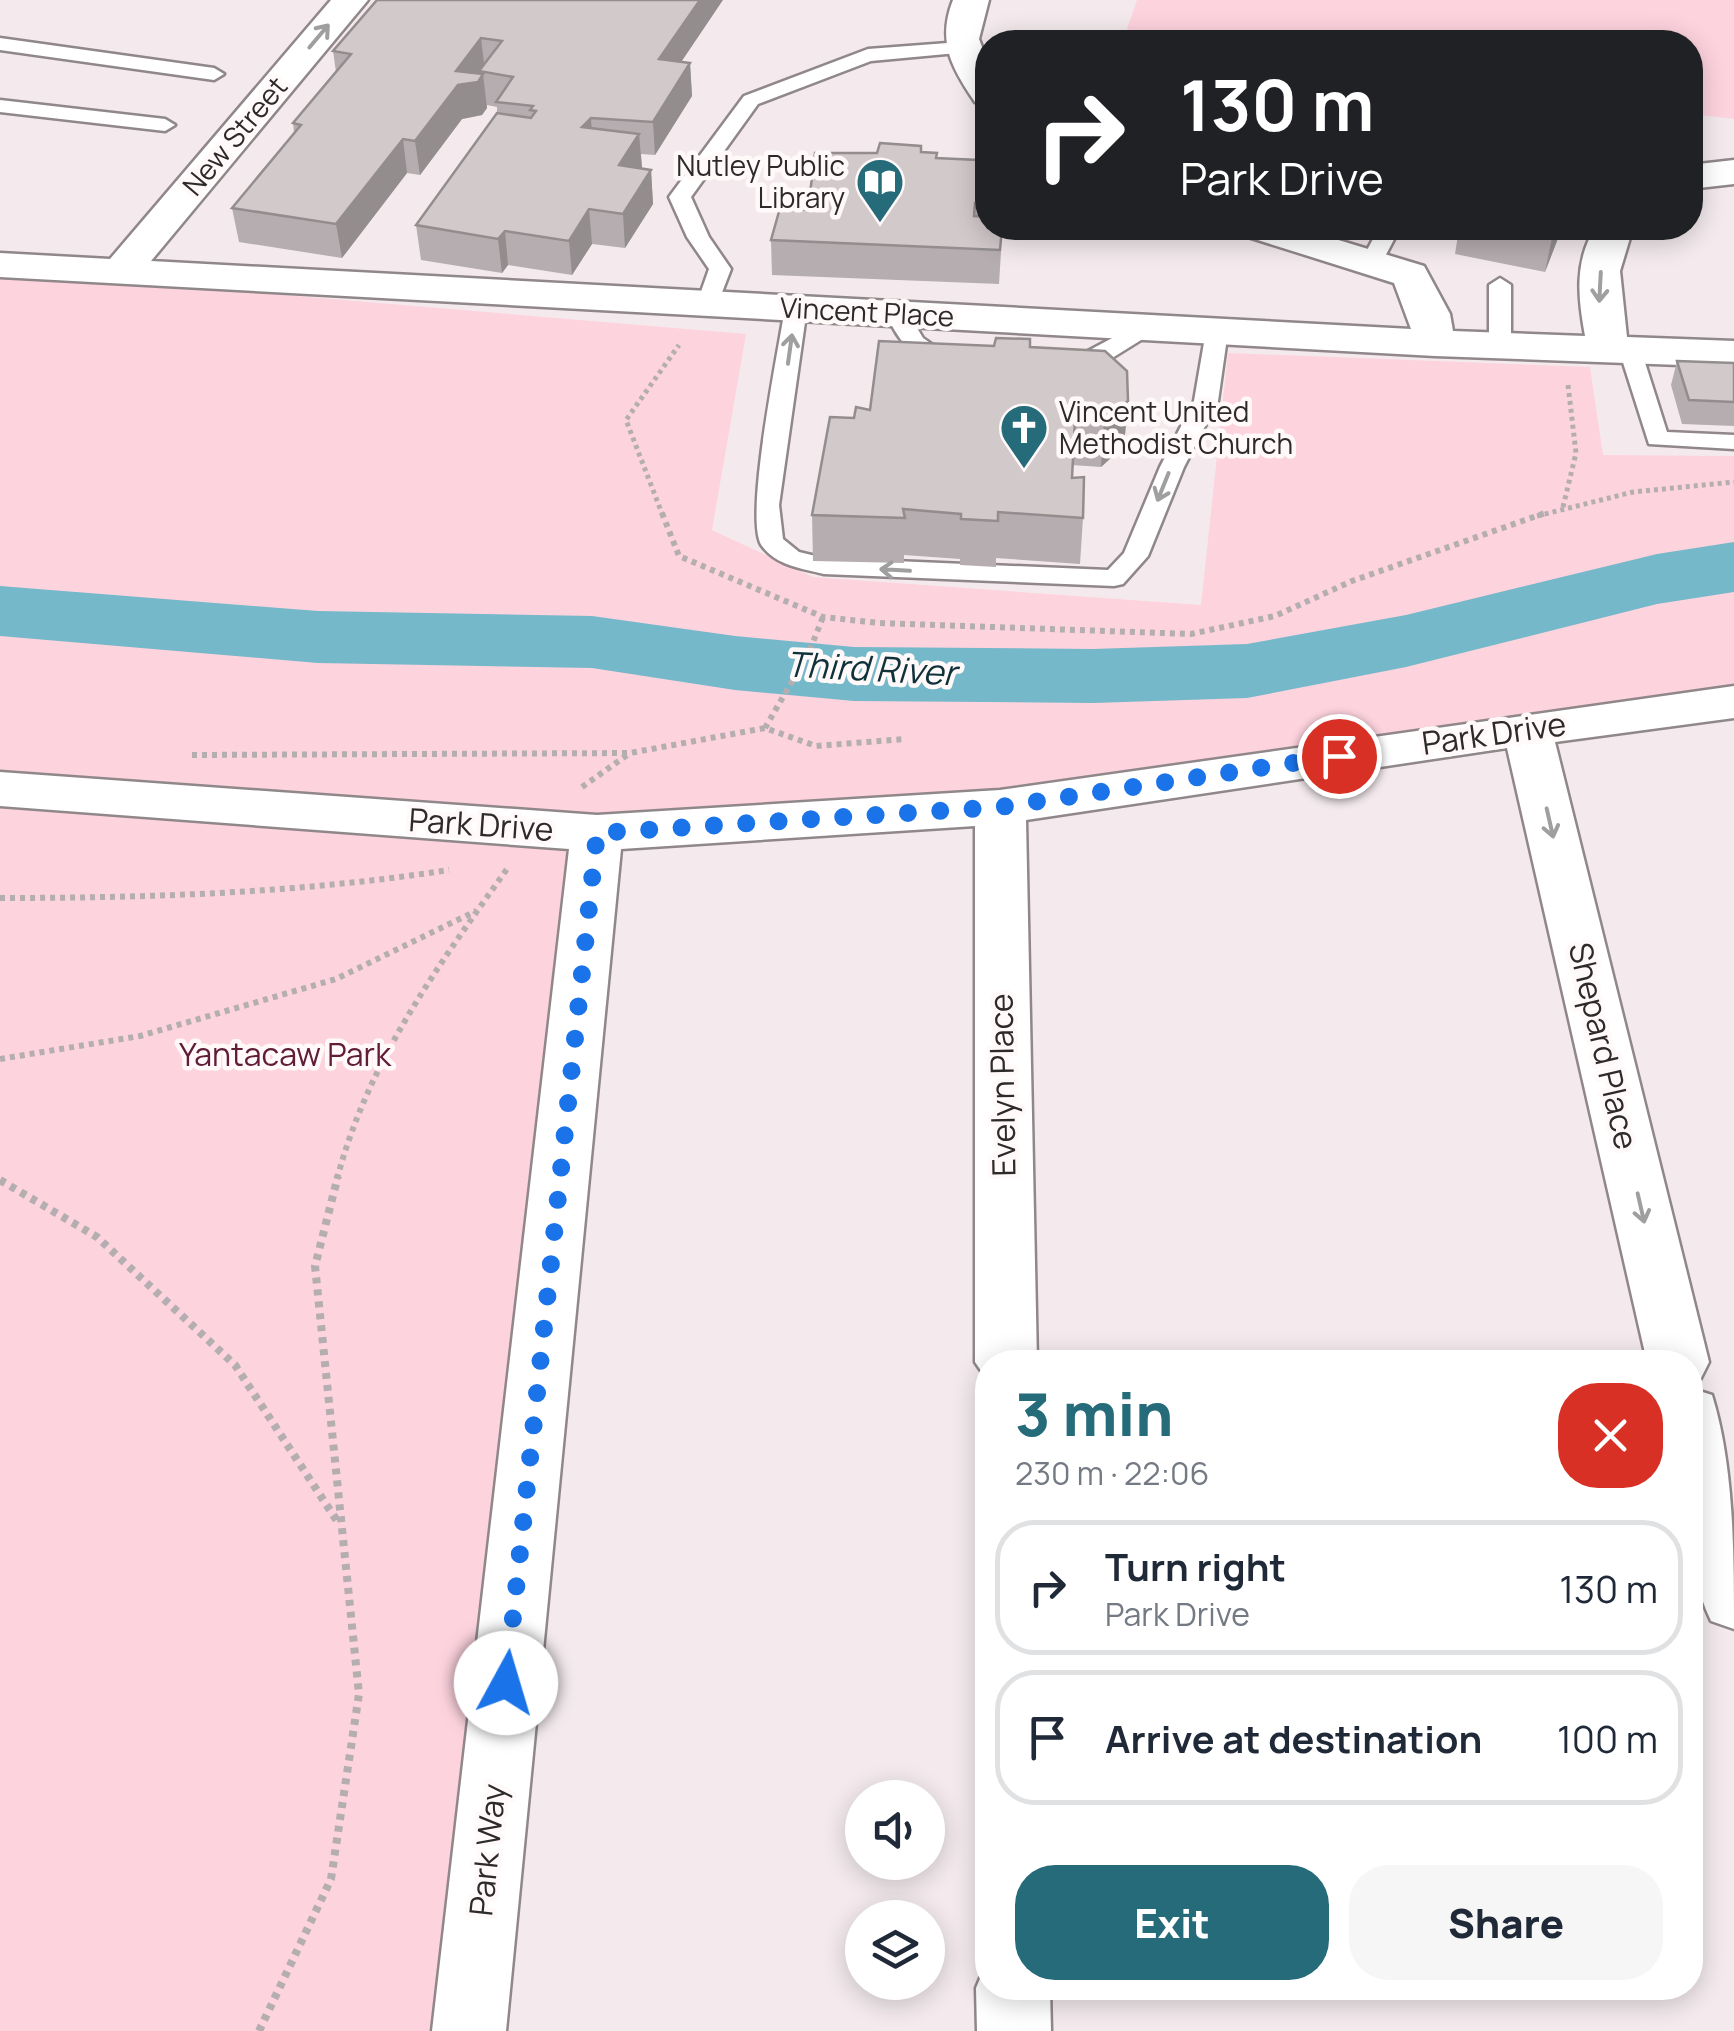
<!DOCTYPE html>
<meta charset="utf-8">
<style>
:root{--surface:#fff;--page:#f6f6f7;--text:#1f2937;--muted:#747a83;--line:#e0e1e3;--accent:#256b7a}
body{margin:0;font-family:Manrope,sans-serif;background:var(--page);color:var(--text);height:100vh;display:flex;flex-direction:column;font-size:38px;white-space:nowrap}
*{box-sizing:border-box;margin:0}
p{font-size:32px;color:var(--muted)}
.icon{flex:none;width:55px;height:55px;fill:none;stroke:currentColor;stroke-width:2;stroke-linecap:round;stroke-linejoin:round}
.map{position:relative;flex:1;overflow:hidden}
.panel{position:absolute;left:975px;top:1350px;width:728px;height:650px;display:flex;flex-direction:column;background:var(--surface);border-radius:40px;box-shadow:0 5px 25px #0003}
.panel>*{flex:none}
.banner{position:absolute;left:975px;top:30px;width:728px;height:210px;border-radius:40px;box-shadow:0 5px 25px #0003;background:#202124;color:#fff;overflow:hidden}
.controls{position:absolute;left:845px;top:1780px;display:grid;gap:20px}
.controls a{display:grid;place-items:center;width:100px;height:100px;border-radius:50%;background:var(--surface);box-shadow:0 5px 25px #0003;font-size:50px}
.pin{position:absolute;display:grid;place-items:center;width:85px;height:85px;color:#fff;margin:-42px;border:5px solid #fff;border-radius:50%;box-shadow:0 2px 10px #0007}
.me{position:absolute;width:110px;margin:-55px;rotate:6deg;stroke-linejoin:round;filter:drop-shadow(0 0 8px #0008)}
.turn{display:flex;align-items:center;gap:35px;height:210px;padding:0 40px;font-size:45px}
.turn .icon{width:130px;height:130px;stroke-width:2.5}
.turn b{display:block;font-size:70px;line-height:85px}
.round{display:grid;place-items:center;flex:none;width:105px;height:105px;border-radius:40px;background:var(--page)}
.summary{display:flex;align-items:center;justify-content:space-between;height:170px;padding:0 40px}
h1{font-size:60px;font-weight:800;line-height:75px;color:var(--accent)}
.button{display:flex;gap:20px;margin-top:auto;padding:20px 40px}
.button a{flex:1;height:115px;border-radius:40px;background:var(--accent);color:#fff;font-size:40px;font-weight:800;line-height:115px;text-align:center}
.button a+a{background:var(--page);color:var(--text)}
ul{padding:0;list-style:none}
li{display:flex;align-items:center;gap:30px;height:135px;margin:0 20px 15px;padding:0 20px;border:5px solid var(--line);border-radius:40px}
li div{flex:1}
li b{display:block;font-size:38px}
li em{font-style:normal}
.map>svg:first-child{display:block}
</style>
<div class="map">
<svg width="1734" height="2031" viewBox="0 0 1734 2031">
<rect width="100%" height="100%" fill="#f4eaed"/>
<path fill="#fdd3de" d="M1137,0H1734V119L1690,114V42L1123,41Z
M0,271L746,334L712,530L813,577L1201,605L1228,353L1590,367L1603,455L1734,456V702L595,854L468,2031H0Z"/>
<g fill="none" stroke-linecap="round" stroke-linejoin="round">
<path fill="#74b8c9" fill-rule="evenodd" d="M1734,542V592L1657,604L1406,667L1247,698L1093,703L854,701L735,690L592,668L318,663L0,636V586L318,611L592,616L735,636L854,647L1093,649L1247,644L1406,615L1657,554Z"/>
<g stroke="#90878a" stroke-width="5">
<path id="service" d="M0,38L214,68L224,74L214,80L0,50Z
M961,42L968,44V52L871,61L758,104L691,197L709,237L731,269L716,308H700L697,303L709,269L687,237L669,197L744,96L868,49Z
M0,100L165,119L175,125L165,131L0,112Z
M1379,228H1400L1379,268H1363L1360,263Z
M1500,278L1511,285V345L1500,352L1489,345V285Z
M796,301L807,308L779,505L783,539L799,552L824,558L1108,570L1124,553L1160,467L1194,401L1206,331L1217,324L1225,326L1228,331L1218,401L1184,467L1148,556L1123,584L1114,586L824,574C801,568 777,566 762,546C743,522 779,347 785,308Z
M897,306L905,308L923,338L957,362L953,367C922,374 896,338 886,313Z
M1146,320L1154,322L1157,327L1154,332L1096,368L1070,374L1058,367Z
M1630,343L1641,350L1667,432L1734,435V449L1649,444L1619,350Z"/>
</g>
<g stroke="#90878a" stroke-width="5">
<path id="minor" d="M331,0H368L151,261L1411,329L1394,283L1245,236L1239,228H1299L1424,266L1450,314L1453,331L1585,336C1578,298 1574,262 1595,228H1633L1620,271L1627,337L1734,341V367L1435,356L0,277V253L110,259Z
M953,0H989L979,39L988,63V105L975,102C951,67 937,41 953,0Z
M1734,160V184L1690,189V165Z
M1734,686V718L1555,742L1709,1362L1700,1380L1690,1383V1362H1647L1507,748L1026,820L1037,1362H988V1381L975,1362V826L621,849L506,2031H432L569,849L0,806V772L597,815L1000,790Z
M1690,1388L1712,1395C1734,1466 1734,1553 1734,1629L1711,1621C1677,1550 1690,1464 1690,1388Z
M987,1962L988,1988H1050L1051,2031H977L976,1988Z"/>
</g>
<path stroke="#b5aeb0" stroke-width="5" stroke-dasharray="4 4" stroke-linecap="butt" d="M1563,507L1576,453L1568,385
M663,516L626,420L679,345
M1537,516L1633,492L1734,482"/>
<path stroke="#b5aeb0" stroke-width="6" stroke-dasharray="5 5" stroke-linecap="butt" d="M662,513L679,556L823,617L879,623L1191,634L1275,616L1352,581L1545,513
M765,728L809,652L823,617
M192,755L630,753L765,728L816,746L905,739
M582,787L630,753
M0,898C151,898 300,893 449,870
M0,1059L140,1036L336,979L476,911
M337,1179C368,1061 438,966 507,869"/>
<path stroke="#b5aeb0" stroke-width="8" stroke-dasharray="6 6" stroke-linecap="butt" d="M0,1180L97,1237L235,1365L339,1524
M259,2031L331,1879L359,1694L315,1266L338,1176"/>
<use href="#service" fill="#fff" fill-rule="evenodd"/>
<use href="#minor" fill="#fff" fill-rule="evenodd"/>
</g>
<path fill="#b5adaf" d="M377,0L690,63L692,96L655,155L641,154L642,168L651,170L653,204L625,248L592,244L572,275L508,265L502,273L421,260L416,225L497,113V107L487,105V108L482,115L462,119L420,175L407,173L342,258L239,242L232,208L294,133L293,123L336,72L333,51Z
M921,152L937,158L977,179L988,180V228L1001,252L999,284L772,275L771,240L808,210L877,153Z
M1452,228H1562L1545,272L1455,254L1459,229Z
M1030,347L1128,401L1124,446L1101,467L1072,465V478L1083,518L1080,564L996,558V567L960,565V559L904,555V563L813,561L812,515L854,418Z
M1677,361L1734,363V426L1682,424L1671,385Z"/>
<path fill="#938d8e" d="M700,0H723L661,92L659,59Z
M481,38L485,71H479L480,78L483,74L487,108L482,115L462,119L420,175L415,141L456,71Z
M690,63L692,96L655,155L653,122Z
M591,118L593,152L582,127Z
M639,134L642,168L619,165Z
M403,139L407,173L342,258L336,224Z
M651,170L653,204L625,248L623,214Z
M589,209L592,244L572,275L569,241Z
M1556,228H1562L1545,272L1552,238Z
M505,231L508,265L502,273L498,239Z
M1128,401L1124,446L1101,467L1104,421Z"/>
<path fill="#d2c9cb" stroke="#938d8e" stroke-width="2.5" d="M377,0H700L659,59L690,63L653,122L591,118L582,127L639,134L619,165L651,170L623,214L589,209L569,241L505,231L498,239L416,225L497,113L531,118L536,111L530,110L533,106L496,102L513,77L479,71L502,41L481,38L456,71L483,74L478,82L458,85L415,141L403,139L336,224L232,208L301,125L293,123L351,54L333,51Z
M880,143L921,146V152L937,153L936,158L978,160L977,179L988,180V198L987,204L975,203L974,216L988,217V228H1002L1000,250L771,240L780,208L808,210L815,153H877Z
M1501,228H1556L1552,238Z
M996,338L1030,339V347L1105,351L1127,371L1128,401L1104,421L1075,420L1072,478L1084,477L1083,518L998,512V521L961,519V514L903,509L905,518L812,515L830,417L854,418L856,407L870,410L879,341L994,346Z
M1677,361L1734,363V402L1689,400Z"/>
<defs><path id="oneway-shaft" d="M-6 0H5M1.5-3L5.5 0L1.5 3" fill="none" stroke-width="1.6" stroke-linecap="round" stroke-linejoin="round" transform="scale(2.5)"/></defs>
<g stroke="#a09f9f">
<use href="#oneway-shaft" transform="translate(319 36) rotate(-50)"/>
<use href="#oneway-shaft" transform="translate(1600 287) rotate(93)"/>
<use href="#oneway-shaft" transform="translate(790 349) rotate(-82)"/>
<use href="#oneway-shaft" transform="translate(1163 487) rotate(112)"/>
<use href="#oneway-shaft" transform="translate(895 570) rotate(-177)"/>
<use href="#oneway-shaft" transform="translate(1550 823) rotate(77)"/>
<use href="#oneway-shaft" transform="translate(1641 1208) rotate(77)"/>
</g>
<g fill="none" stroke-linecap="round" stroke-linejoin="round">
<path stroke="#1a73e8" stroke-width="18" stroke-dasharray="0 32.4" d="M506,1683L597,833L1000,807L1339,756"/>
</g>
<defs>
<g id="library-pin" transform="scale(2.5)"><path d="M0 17L-7.5 6A9.5 9.5 0 1 1 7.5 6Z" fill="#256b7a" stroke="#fff9fa"/><path d="M-6-4Q-3-5.5-.7-3.5V5Q-3 3-6 4ZM6-4Q3-5.5 .7-3.5V5Q3 3 6 4Z" fill="#fff"/></g>
<g id="church-pin" transform="scale(2.5)"><path d="M0 17L-7.5 6A9.5 9.5 0 1 1 7.5 6Z" fill="#256b7a" stroke="#fff9fa"/><path d="M-1.2-6h2.4v3.5h3.3v2.4h-3.3V6h-2.4V-.1h-3.3v-2.4h3.3Z" fill="#fff"/></g>
</defs>
<g fill-rule="evenodd">
<use href="#library-pin" x="880" y="182"/>
<use href="#church-pin" x="1024" y="428"/>
</g>
<g text-anchor="middle" stroke-width="9" stroke-linejoin="round" paint-order="stroke">
<g font-size="28" fill="#2d2a2a" stroke="#fff9fa">
<text transform="translate(235 136) rotate(-50)" y="10">New Street</text>
<text transform="translate(867 312) rotate(3)" y="10">Vincent Place</text>
</g>
<g font-size="28" fill="#2d2a2a" stroke="#fff9fa" text-anchor="end">
<text x="845" y="176">Nutley Public<tspan x="845" dy="32">Library</tspan></text>
<text x="1059" y="422" text-anchor="start">Vincent United<tspan x="1059" dy="32">Methodist Church</tspan></text>
</g>
<g font-size="32" fill="#2d2a2a" stroke="#fff9fa">
<text transform="translate(1494 734) rotate(-8)" y="11">Park Drive</text>
<text transform="translate(481 825) rotate(4)" y="11">Park Drive</text>
<text transform="translate(1603 1046) rotate(77)" y="11">Shepard Place</text>
<text transform="translate(1003 1085) rotate(-91)" y="11">Evelyn Place</text>
<text transform="translate(488 1850) rotate(-84)" y="11">Park Way</text>
</g>
<g font-size="32" fill="#611c37" stroke="#fff9fa">
<text x="285" y="1066">Yantacaw Park</text>
</g>
<g font-size="35" font-style="italic" fill="#0f3139" stroke="#fff9fa">
<text transform="translate(871 669) rotate(3)" y="12">Third River</text>
</g>
</g>
</svg>
<div class="controls">
<a><svg class="icon" aria-label="sound" viewBox="0 0 24 24"><path d="M4 9h4l5-4v14l-5-4H4zM17 9q2 3 0 6"/></svg></a>
<a><svg class="icon" aria-label="layers" viewBox="0 0 24 24"><path d="M12 4l9 5-9 5-9-5zM3 14l9 5 9-5"/></svg></a>
</div>
<div class="pin" style="left:1339px;top:756px;background:#d93025"><svg class="icon" aria-label="arrive" viewBox="0 0 24 24"><path d="M6 21V4h12l-3 4 3 4H6"/></svg></div>
<svg class="me" style="left:506px;top:1683px" viewBox="-20 -20 40 40"><circle r="19" fill="#fff"/><path d="M0-13L10 11 0 6-10 11z" fill="#1a73e8"/></svg>
<div class="banner">
<div class="turn"><svg class="icon" aria-label="right" viewBox="0 0 24 24"><path d="M7 20v-9h11M14 6l5 5-5 5"/></svg><div><b>130 m</b>Park Drive</div></div>
</div>
<section class="panel">
<div class="summary"><div><h1>3 min</h1><p>230 m · 22:06</p></div><a class="round" style="background:#d93025;color:#fff"><svg class="icon" aria-label="close" viewBox="0 0 24 24"><path d="M6 6l12 12M18 6L6 18"/></svg></a></div>
<ul>
<li><svg class="icon" aria-label="right" viewBox="0 0 24 24"><path d="M7 20v-9h11M14 6l5 5-5 5"/></svg><div><b>Turn right</b><p>Park Drive</p></div><em>130 m</em></li>
<li><svg class="icon" aria-label="arrive" viewBox="0 0 24 24"><path d="M6 21V4h12l-3 4 3 4H6"/></svg><div><b>Arrive at destination</b></div><em>100 m</em></li>
</ul>
<div class="button"><a>Exit</a><a>Share</a></div>
</section>
</div>
